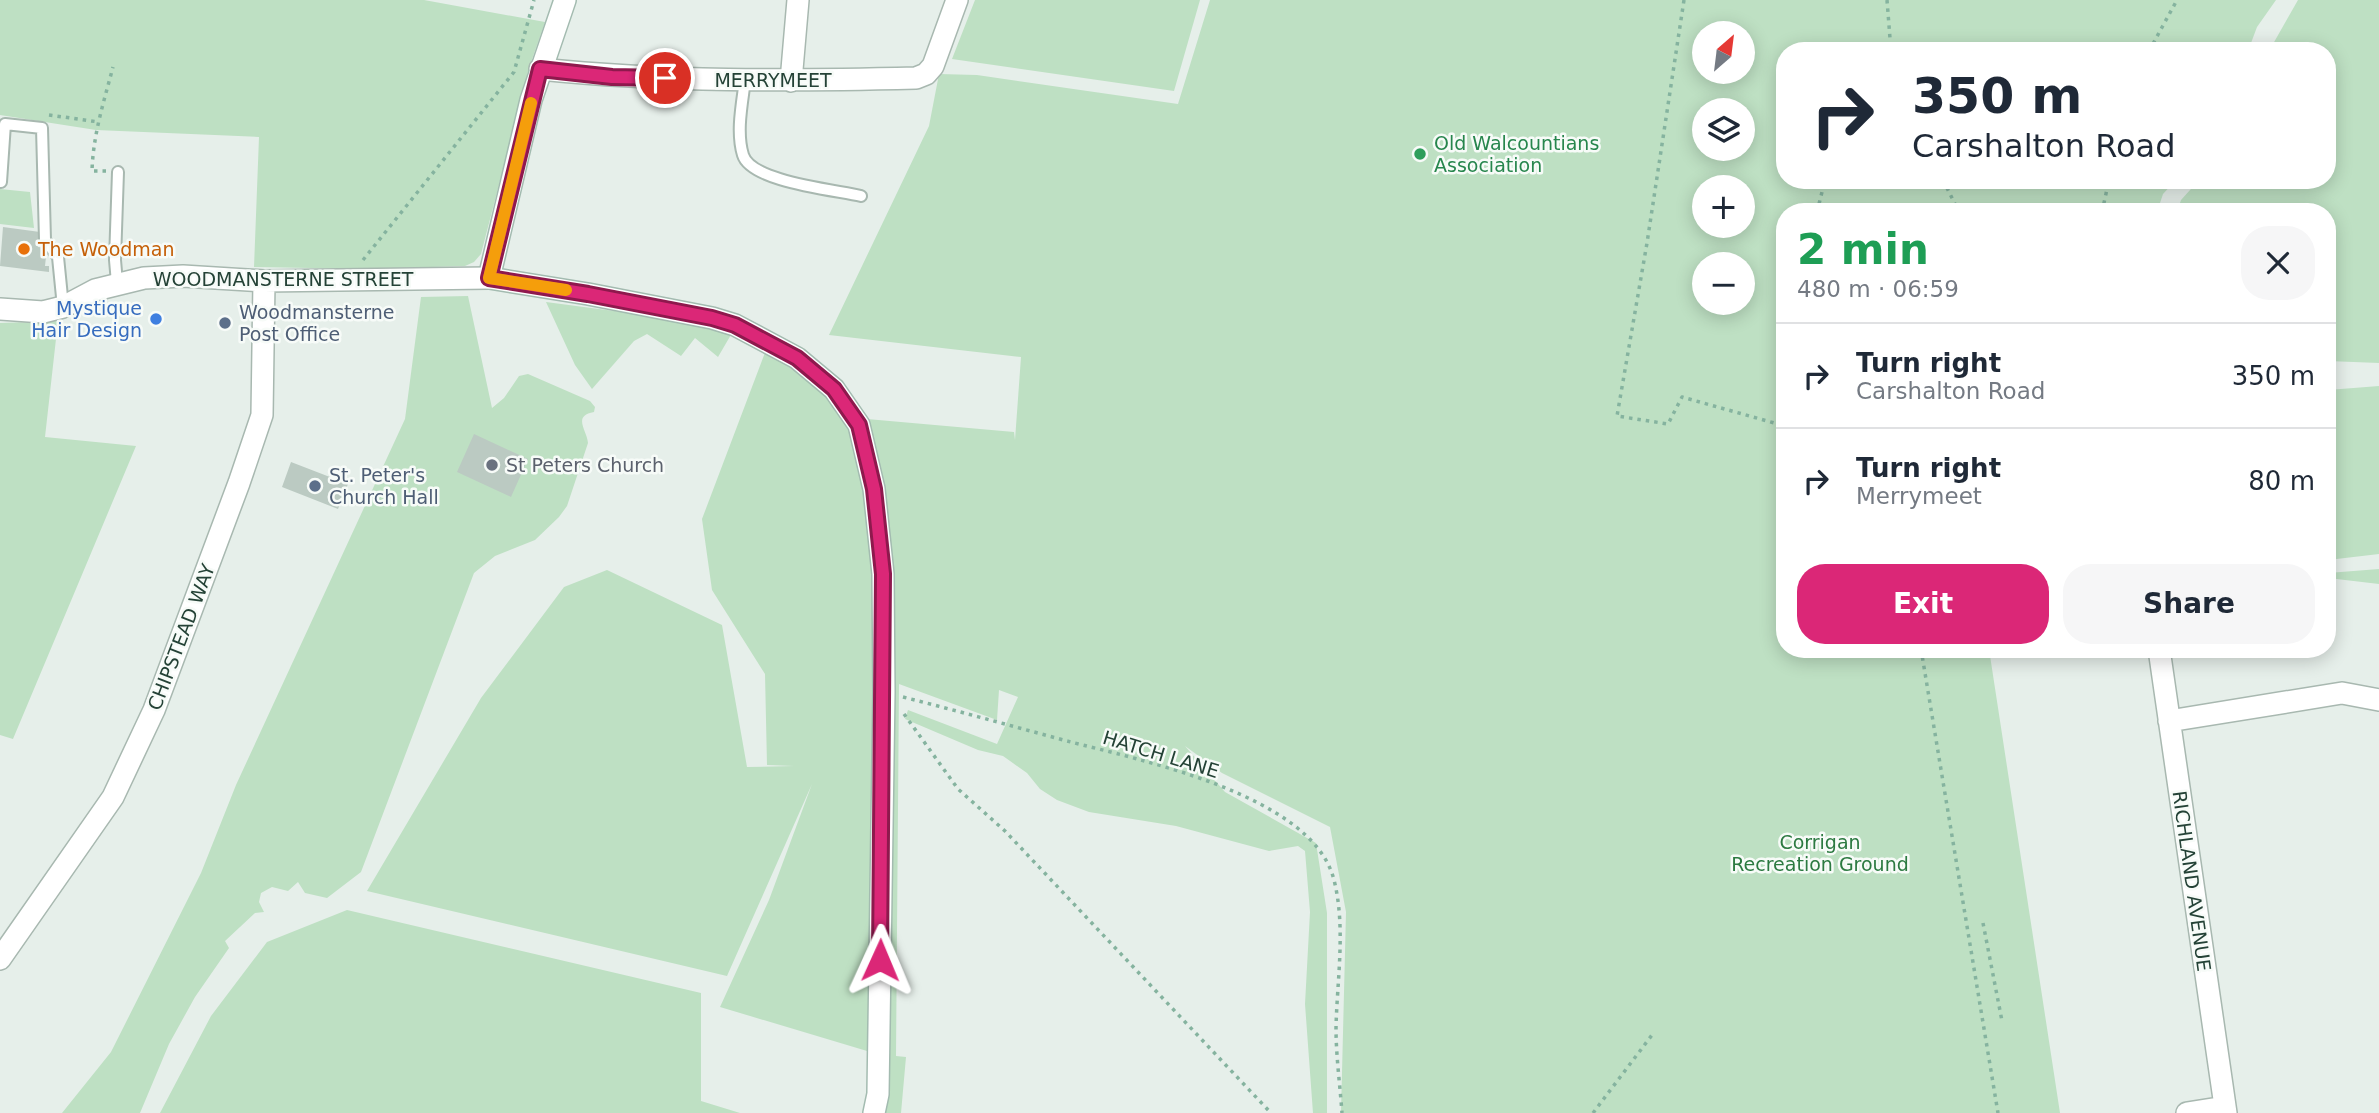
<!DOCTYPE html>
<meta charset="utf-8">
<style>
:root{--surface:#fff;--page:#f6f6f7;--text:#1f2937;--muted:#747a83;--line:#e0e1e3;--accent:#db2777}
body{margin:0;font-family:"DejaVu Sans",sans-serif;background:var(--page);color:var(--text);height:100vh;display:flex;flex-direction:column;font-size:26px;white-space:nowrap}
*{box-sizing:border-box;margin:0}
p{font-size:23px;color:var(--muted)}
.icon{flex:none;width:38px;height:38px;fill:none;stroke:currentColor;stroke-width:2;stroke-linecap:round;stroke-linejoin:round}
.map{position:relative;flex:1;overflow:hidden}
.drawer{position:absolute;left:1776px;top:203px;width:560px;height:455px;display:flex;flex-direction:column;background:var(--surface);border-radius:28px;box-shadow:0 4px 18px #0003}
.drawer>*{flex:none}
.hud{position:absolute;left:1776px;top:42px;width:560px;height:147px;border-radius:28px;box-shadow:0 4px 18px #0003;background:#fff;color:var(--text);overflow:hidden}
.needle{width:46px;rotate:28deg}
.buttons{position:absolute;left:1692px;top:21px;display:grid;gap:14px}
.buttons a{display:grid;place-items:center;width:63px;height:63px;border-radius:50%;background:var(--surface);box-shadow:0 4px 18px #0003;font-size:35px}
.pin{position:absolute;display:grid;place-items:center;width:60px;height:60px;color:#fff;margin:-30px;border:4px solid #fff;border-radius:50%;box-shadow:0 2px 7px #0007}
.me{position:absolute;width:77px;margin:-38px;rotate:1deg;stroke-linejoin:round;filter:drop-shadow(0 0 5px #0008)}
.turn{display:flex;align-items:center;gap:24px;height:147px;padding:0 21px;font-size:32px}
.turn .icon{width:91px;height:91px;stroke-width:2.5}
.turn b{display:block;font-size:49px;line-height:60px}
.round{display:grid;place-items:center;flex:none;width:74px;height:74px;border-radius:28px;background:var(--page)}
.overview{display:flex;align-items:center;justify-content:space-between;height:119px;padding:0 21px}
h1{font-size:42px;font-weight:800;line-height:52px;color:#1e9e55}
.action{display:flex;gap:14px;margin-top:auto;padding:14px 21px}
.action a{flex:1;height:80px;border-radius:28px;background:var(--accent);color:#fff;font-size:28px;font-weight:800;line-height:80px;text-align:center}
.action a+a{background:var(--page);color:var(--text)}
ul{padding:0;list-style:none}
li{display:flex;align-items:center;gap:21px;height:105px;padding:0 21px;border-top:2px solid var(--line)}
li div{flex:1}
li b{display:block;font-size:26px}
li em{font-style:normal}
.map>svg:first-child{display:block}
</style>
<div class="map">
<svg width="2379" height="1113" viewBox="0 0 2379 1113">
<rect width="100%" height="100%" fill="#e6efea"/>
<path fill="#bee0c3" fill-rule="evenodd" d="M0,0H424L545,22L529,68L481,254L474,262L465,266L368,269L254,267L259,137L96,130L0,115Z
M975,0H1200L1174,91L952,59Z
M1210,0H2276L2257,27L2248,51H1785V180H2176L2163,194L2157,212H1785V649H1989L2060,1113H1341L1346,912L1330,827L1222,773L1185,746L1225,792L1316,843L1327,913V1113H1313L1305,1004L1310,912L1305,851L1298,846L1269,851L1176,826L1089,812L1057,800L1040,789L1027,773L1003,756L978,750L905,719L908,710L997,744L1018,697L999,690L997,720L899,684L896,1056L906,1057L901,1113H882L887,1057L720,1007L769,900L812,784L727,976L367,891L481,698L564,587L607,570L722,625L747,767L794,766L767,765L765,674L712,590L702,519L766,350L867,419L1014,432L1015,440L1021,357L829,335L929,126L939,74L977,75L1178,104ZM1704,33H1743V72H1704ZM1704,110H1743V149H1704ZM1704,187H1743V226H1704ZM1704,264H1743V303H1704Z
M2298,0H2379V363L2328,361V212H2177L2181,200L2199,180H2328V51H2269Z
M0,189L30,192L34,228L0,224Z
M468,296L492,408L504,398L519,376L528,374L590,401L595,407L594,412C572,416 587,430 588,443L567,506L559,517L535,540L495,556L474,573L361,872L327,898L305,893L298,882L288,891L272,887L261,893L259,902L264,912L255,913L225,941L229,948L195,997L169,1044L140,1113H62L111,1052L201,873L236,785L405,419L421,297Z
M546,302L667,318L732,333L718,357L695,338L681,356L647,334L634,341L592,389L575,365Z
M58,321L45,437L136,446L13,739L0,735V323Z
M2379,386V554L2328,560V390Z
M2379,569V584L2328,578V573Z
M347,910L701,993V1101L740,1113H160L211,1016L267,942Z"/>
<path fill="#bbcac2" d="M3,227L40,232L38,247L47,248L45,266H49V272L0,266Z
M474,434L528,459L511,497L457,472Z
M291,462L348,484L338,509L282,487Z"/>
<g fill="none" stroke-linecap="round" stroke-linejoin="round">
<g stroke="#a8b8b0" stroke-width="14">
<path id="lane" d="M745,80C742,104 736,132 743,155C751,182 836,190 861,196
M1,182L5,124L42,128L45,240L58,257L63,307
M117,283L115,260L118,172"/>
</g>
<g stroke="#a8b8b0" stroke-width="24">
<path id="street" d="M540,69C665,82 791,81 916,78L926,74L933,66L957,0
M791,81L798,0
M0,309L43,312L63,307L95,290L144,278L183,276L264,281L489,278
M2159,649L2226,1113
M2169,721L2342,693L2379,700
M0,959L113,797L154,710L239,483L262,415L264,281
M2187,1113L2225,1107"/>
</g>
<g stroke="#a3bbb0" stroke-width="24">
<path id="secondary" d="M565,0L531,100L489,278L588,294L712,318L735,325L797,358L834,389L859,425L874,489L883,574L884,692L878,1094L874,1113"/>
</g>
<path stroke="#85b39f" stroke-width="3.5" stroke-dasharray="3.5 5" stroke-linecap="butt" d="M1684,0L1647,243L1617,416L1668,424L1682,397L1785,426
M1887,0L1891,51
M2149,51L2177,0
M49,115L99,122
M106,171H92C93,135 104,101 113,67
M1943,180L1959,212
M1817,212L1825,180
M2102,212L2109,180
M363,260L514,72L534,0
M1921,649L1998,1113
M903,697C958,711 1012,726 1067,741C1140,760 1313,795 1334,880C1346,927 1337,980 1336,1028C1336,1056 1340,1085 1342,1113
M904,714L958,789L1005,831L1271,1113
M1983,923L2002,1021
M1593,1113L1652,1035"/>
<use href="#lane" stroke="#fff" stroke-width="10"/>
<use href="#street" stroke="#fff" stroke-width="21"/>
<use href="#secondary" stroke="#fff" stroke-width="21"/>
</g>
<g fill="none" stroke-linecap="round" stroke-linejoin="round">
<g stroke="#8e194d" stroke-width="18">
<path id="route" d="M665,78L612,77L540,69L489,278L588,294L712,318L735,325L797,358L834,389L859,425L874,489L883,574L880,960"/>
</g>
<use href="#route" stroke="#db2777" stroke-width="12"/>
<path stroke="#f59e0b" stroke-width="12" d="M531,103L489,278L566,290"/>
</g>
<circle fill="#2e9e5b" stroke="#f7fbf8" stroke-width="2.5" cx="1420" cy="154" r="7"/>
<circle fill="#e8710a" stroke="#f7fbf8" stroke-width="2.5" cx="24" cy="249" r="7"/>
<circle fill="#3f7fe0" stroke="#f7fbf8" stroke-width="2.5" cx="156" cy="319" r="7"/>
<g fill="#5c6f8a" stroke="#f7fbf8" stroke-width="2.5">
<circle cx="225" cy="323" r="7"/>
<circle cx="315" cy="486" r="7"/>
</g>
<circle fill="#6b7280" stroke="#f7fbf8" stroke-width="2.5" cx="492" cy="465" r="7"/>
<g text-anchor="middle" stroke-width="5" stroke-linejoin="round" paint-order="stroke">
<g font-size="19" fill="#244236" stroke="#f7fbf8">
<text x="773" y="87">MERRYMEET</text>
<text x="283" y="286">WOODMANSTERNE STREET</text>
<text transform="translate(181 637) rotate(-69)" y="7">CHIPSTEAD WAY</text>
<text transform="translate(1161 754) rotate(17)" y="7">HATCH LANE</text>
<text transform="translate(2192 881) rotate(82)" y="7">RICHLAND AVENUE</text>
</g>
<g font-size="19" fill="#27864d" stroke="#f7fbf8" text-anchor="start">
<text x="1434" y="150">Old Walcountians<tspan x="1434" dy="22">Association</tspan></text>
</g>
<g font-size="19" fill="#c56008" stroke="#f7fbf8" text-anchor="start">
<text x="38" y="256">The Woodman</text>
</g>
<g font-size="19" fill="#366cbe" stroke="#f7fbf8" text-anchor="end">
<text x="142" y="315">Mystique<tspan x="142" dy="22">Hair Design</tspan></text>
</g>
<g font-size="19" fill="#4e5e75" stroke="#f7fbf8" text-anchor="start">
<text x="239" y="319">Woodmansterne<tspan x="239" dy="22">Post Office</tspan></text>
<text x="329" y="482">St. Peter's<tspan x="329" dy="22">Church Hall</tspan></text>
</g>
<g font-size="19" fill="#5b616d" stroke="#f7fbf8" text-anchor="start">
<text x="506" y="472">St Peters Church</text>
</g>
<g font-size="19" fill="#2c7a41" stroke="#f7fbf8">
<text x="1820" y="849">Corrigan<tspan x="1820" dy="22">Recreation Ground</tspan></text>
</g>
</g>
</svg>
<div class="buttons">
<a><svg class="needle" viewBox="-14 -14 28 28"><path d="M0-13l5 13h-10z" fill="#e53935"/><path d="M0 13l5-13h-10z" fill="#747a83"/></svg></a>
<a><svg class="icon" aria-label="layers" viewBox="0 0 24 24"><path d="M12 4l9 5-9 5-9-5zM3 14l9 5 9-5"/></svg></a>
<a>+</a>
<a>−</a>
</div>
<div class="pin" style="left:665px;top:78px;background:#d93025"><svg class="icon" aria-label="arrive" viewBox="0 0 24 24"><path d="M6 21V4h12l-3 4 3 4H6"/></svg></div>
<svg class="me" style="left:880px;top:960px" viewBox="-20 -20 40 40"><path d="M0-17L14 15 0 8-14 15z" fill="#db2777" stroke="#fff" stroke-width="4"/></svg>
<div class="hud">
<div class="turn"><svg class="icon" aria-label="right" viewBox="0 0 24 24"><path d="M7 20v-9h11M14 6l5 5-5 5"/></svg><div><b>350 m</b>Carshalton Road</div></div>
</div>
<section class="drawer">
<div class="overview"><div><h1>2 min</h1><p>480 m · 06:59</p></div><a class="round"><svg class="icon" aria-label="close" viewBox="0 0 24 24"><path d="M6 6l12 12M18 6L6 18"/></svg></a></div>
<ul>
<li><svg class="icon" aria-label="right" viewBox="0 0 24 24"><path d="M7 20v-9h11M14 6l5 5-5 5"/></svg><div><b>Turn right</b><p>Carshalton Road</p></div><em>350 m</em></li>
<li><svg class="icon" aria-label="right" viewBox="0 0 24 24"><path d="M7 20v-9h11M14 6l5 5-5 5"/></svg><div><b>Turn right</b><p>Merrymeet</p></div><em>80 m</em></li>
</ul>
<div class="action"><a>Exit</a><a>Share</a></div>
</section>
</div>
